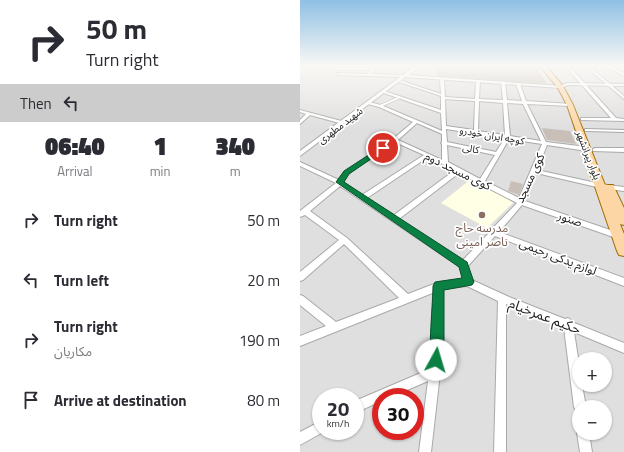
<!DOCTYPE html>
<meta charset="utf-8">
<style>
:root{--surface:#fff;--page:#f7f7f7;--text:#2b2b33;--muted:#7c7c81}
body{margin:0;font-family:"Titillium Web","Noto Sans Arabic",sans-serif;background:var(--page);color:var(--text);height:100vh;display:flex;flex-direction:column;font-size:15px;white-space:nowrap}
*{box-sizing:border-box;margin:0}
p{font-size:13px;color:var(--muted)}
.icon{flex:none;width:22px;height:22px;fill:none;stroke:currentColor;stroke-width:2;stroke-linecap:round;stroke-linejoin:round}
.map{position:relative;flex:1;overflow:hidden}
.drawer{display:flex;flex-direction:column;background:var(--surface);width:300px}
.drawer>*{flex:none}
.top-card{background:#fff;color:var(--text);overflow:hidden}
.fabs{position:absolute;left:272px;top:352px;display:grid;gap:8px}
.fabs a{display:grid;place-items:center;width:40px;height:40px;border-radius:50%;background:var(--surface);box-shadow:0 1px 3px #0004;font-size:20px}
.speed{position:absolute;left:12px;top:388px;display:flex;gap:8px;font-size:20px;font-weight:700;text-align:center}
.speed>*{display:grid;place-content:center;width:52px;height:52px;border-radius:50%;background:var(--surface);box-shadow:0 1px 3px #0004;line-height:1}
.speed small{font-size:10px;font-weight:400}
.speed .limit{border:6px solid #d22;background:#fff;color:#111}
.pin{position:absolute;display:grid;place-items:center;width:34px;height:34px;color:#fff;margin:-17px;border:2px solid #fff;border-radius:50%;box-shadow:0 1px 4px #0007}
.me{position:absolute;width:44px;margin:-22px;rotate:6deg;stroke-linejoin:round;filter:drop-shadow(0 0 3px #0008)}
.turn{display:flex;align-items:center;gap:14px;height:84px;padding:0 20px;font-size:18px}
.turn .icon{width:52px;height:52px;stroke-width:2.5}
.turn b{display:block;font-size:28px;line-height:34px}
.then{display:flex;align-items:center;height:38px;padding:0 20px;background:#0003;gap:8px;font-size:15px}
.eta{display:flex;justify-content:space-evenly;align-items:center;height:68px;text-align:center}
.eta b{font-size:24px;font-weight:800;line-height:28px}
ul{padding:0;list-style:none}
li{display:flex;align-items:center;gap:12px;height:60px;padding:0 20px}
li div{flex:1}
li b{display:block;font-size:15px}
li em{font-style:normal}
main{display:flex;flex:1;min-height:0}
.map>svg:first-child{display:block}
</style>
<main>
<section class="drawer">
<div class="top-card">
<div class="turn"><svg class="icon" aria-label="right" viewBox="0 0 24 24"><path d="M7 20v-9h11M14 6l5 5-5 5"/></svg><div><b>50 m</b>Turn right</div></div>
<div class="then">Then<svg class="icon" aria-label="left" viewBox="0 0 24 24"><path d="M17 20v-9H6M10 6l-5 5 5 5"/></svg></div>
</div>
<div class="eta">
<div><b>06:40</b><p>Arrival</p></div>
<div><b>1</b><p>min</p></div>
<div><b>340</b><p>m</p></div>
</div>
<ul>
<li><svg class="icon" aria-label="right" viewBox="0 0 24 24"><path d="M7 20v-9h11M14 6l5 5-5 5"/></svg><div><b>Turn right</b></div><em>50 m</em></li>
<li><svg class="icon" aria-label="left" viewBox="0 0 24 24"><path d="M17 20v-9H6M10 6l-5 5 5 5"/></svg><div><b>Turn left</b></div><em>20 m</em></li>
<li><svg class="icon" aria-label="right" viewBox="0 0 24 24"><path d="M7 20v-9h11M14 6l5 5-5 5"/></svg><div><b>Turn right</b><p>مکاریان</p></div><em>190 m</em></li>
<li><svg class="icon" aria-label="arrive" viewBox="0 0 24 24"><path d="M6 21V4h12l-3 4 3 4H6"/></svg><div><b>Arrive at destination</b></div><em>80 m</em></li>
</ul>
</section>
<div class="map">
<svg width="324" height="452" viewBox="0 0 324 452">
<rect width="100%" height="100%" fill="#f2efe9"/>
<path fill="#e0dfdf" fill-rule="evenodd" d="M0,66H324V452H0ZM279,359H305V385H279ZM21,397H55V431H21ZM81,397H115V431H81ZM279,407H305V433H279Z"/>
<path fill="#ffffe5" d="M171,179L214,202L187,228L141,203Z"/>
<path fill="#c7bfb8" d="M137,66H235L247,84L137,76Z
M242,128L270,131L276,144L247,140Z
M211,181L223,184L219,195L208,191Z"/>
<g fill="none" stroke-linecap="round" stroke-linejoin="round">
<g stroke="#a9a9a9" stroke-width="2.5">
<path id="service-far1" d="M94,100L100,97"/>
</g>
<g stroke="#a9a9a9" stroke-width="3.5">
<path id="service" d="M80,106L96,99"/>
</g>
<g stroke="#a9a9a9" stroke-width="2">
<path id="minor" d="M265,66H269L316,118L324,119V121L281,120V118H311Z
M285,66H289L324,96V99Z
M33,68H73L75,69L71,74L104,75L106,76L104,77L38,75L37,73L67,74L71,70H32Z
M142,78L144,79L145,97L175,99L176,81L178,80L180,81L179,99L203,100L201,82L203,81L205,82L207,100L222,101L216,84L218,83L220,84L226,101L271,104L272,105L270,106L227,104L246,142L287,147L290,149L287,151L247,145L237,170L301,184L324,187V191L301,188L236,173L225,201L322,234L323,236L322,238H316L222,205L199,232L324,278V286L195,236L168,266L172,280L209,297L265,319L268,318L271,320L272,322L324,343V353L274,332L279,364V385H282L286,407H279V412L276,411L274,407L264,328L206,304V452H194L198,301L167,286L143,289V347L131,452H119L128,381L91,397H81V401L55,413V401L130,369L133,347L135,292L0,346V336L26,326L0,305V295L3,296L36,322L99,298L44,244L3,280L0,281V272L39,240L5,215L0,217V211L36,183L0,166V162L39,180L45,171L93,139L113,122L79,107L68,104V102H69L81,105L142,131L141,113L81,92L84,91L141,110V96L96,81L99,80L141,94L140,79ZM145,99L175,101L174,130L146,126ZM179,101L203,103L205,135L178,131ZM207,103L223,104L241,141L210,136ZM117,123L142,134V142L141,143L142,144V160L98,140ZM146,129L205,138L196,152L147,142ZM209,139L242,144L219,198L185,181ZM95,142L124,155L62,195L43,182L49,173ZM147,145L195,155L180,179L148,162ZM128,157L155,170L94,215L67,198ZM159,173L217,203L192,229L189,230V233L163,260L99,219ZM40,186L160,267L163,279L139,282L108,294L47,238L10,211Z
M0,110L45,122V123L43,124L10,115L0,124V120L6,114L0,112Z
M285,129L324,130V132L287,131H285Z
M295,148H324V152L293,151V149Z
M21,421V431H25L0,445V432Z
M279,429V433H289L292,452H280L277,433Z"/>
</g>
<g stroke="#a9a9a9" stroke-width="2">
<path id="tertiary" d="M115,66H120L109,75L260,86L267,83L324,84V86L268,85L261,88L105,77L0,156V151Z
M305,66H310L324,73V76Z"/>
</g>
<g stroke="#a06b00" stroke-width="2">
<path id="primary" d="M240,66H246L263,86L273,105L305,185H313L324,208V225L320,224L324,234V256L319,255L317,251L267,105L258,88Z"/>
</g>
<path stroke="#fa8072" stroke-width="1" stroke-dasharray="1 1" stroke-linecap="butt" d="M235,66L244,81"/>
<use href="#service-far1" stroke="#fff" stroke-width="1.5"/>
<use href="#service" stroke="#fff" stroke-width="2"/>
<use href="#minor" fill="#fff" fill-rule="evenodd"/>
<use href="#tertiary" fill="#fff" fill-rule="evenodd"/>
<use href="#primary" fill="#fcd6a4" fill-rule="evenodd"/>
</g>
<linearGradient id="sky" x2="0" y2="1"><stop stop-color="#8fc0e4"/><stop offset="0.51" stop-color="#f9f8f5"/><stop offset="1" stop-color="#f9f8f5" stop-opacity="0"/></linearGradient>
<rect width="324" height="129" fill="url(#sky)"/>
<path fill="#0b8043" stroke="#07532c" d="M81,147L87,148L49,174L44,182L167,262L174,282L172,285L144,290V347L141,365L136,367L131,365C128,357 133,299 133,286L135,282L162,278L159,267L36,182L44,171Z"/>
<circle fill="#8d6e63" stroke="#fff" stroke-width="1.5" cx="182" cy="215" r="4"/>
<g text-anchor="middle" stroke-width="3.5" stroke-linejoin="round" paint-order="stroke">
<g font-size="10" fill="#222" stroke="#fff">
<text transform="translate(40 125) rotate(-37)" y="4">شهید مطهری</text>
<text transform="translate(192 135) rotate(10)" y="4">کوچه ایران خودرو</text>
<text transform="translate(171 148) rotate(11)" y="4">کالی</text>
<text transform="translate(289 155) rotate(69)" y="4">بلوار پیرانشهر</text>
</g>
<g font-size="12" fill="#222" stroke="#fff">
<text transform="translate(158 171) rotate(26)" y="4">کوی مسجد دوم</text>
<text transform="translate(230 178) rotate(-65)" y="4">کوی مسجد</text>
<text transform="translate(270 219) rotate(19)" y="4">صنور</text>
<text transform="translate(258 257) rotate(21)" y="4">لوازم یدکی رحیمی</text>
</g>
<g font-size="12" fill="#785e54" stroke="#fff">
<text x="182" y="232">مدرسه حاج<tspan x="182" dy="14">ناصر امینی</tspan></text>
</g>
<g font-size="14" fill="#222" stroke="#fff">
<text transform="translate(245 316) rotate(21)" y="5">حکیم عمرخیام</text>
</g>
</g>
</svg>
<div class="fabs">
<a>+</a>
<a>−</a>
</div>
<div class="speed"><div>20<small>km/h</small></div><div class="limit">30</div></div>
<div class="pin" style="left:83px;top:148px;background:#d93025"><svg class="icon" aria-label="arrive" viewBox="0 0 24 24"><path d="M6 21V4h12l-3 4 3 4H6"/></svg></div>
<svg class="me" style="left:136px;top:360px" viewBox="-20 -20 40 40"><circle r="19" fill="#fff"/><path d="M0-13L10 11 0 6-10 11z" fill="#0b8043"/></svg>
</div>
</main>
